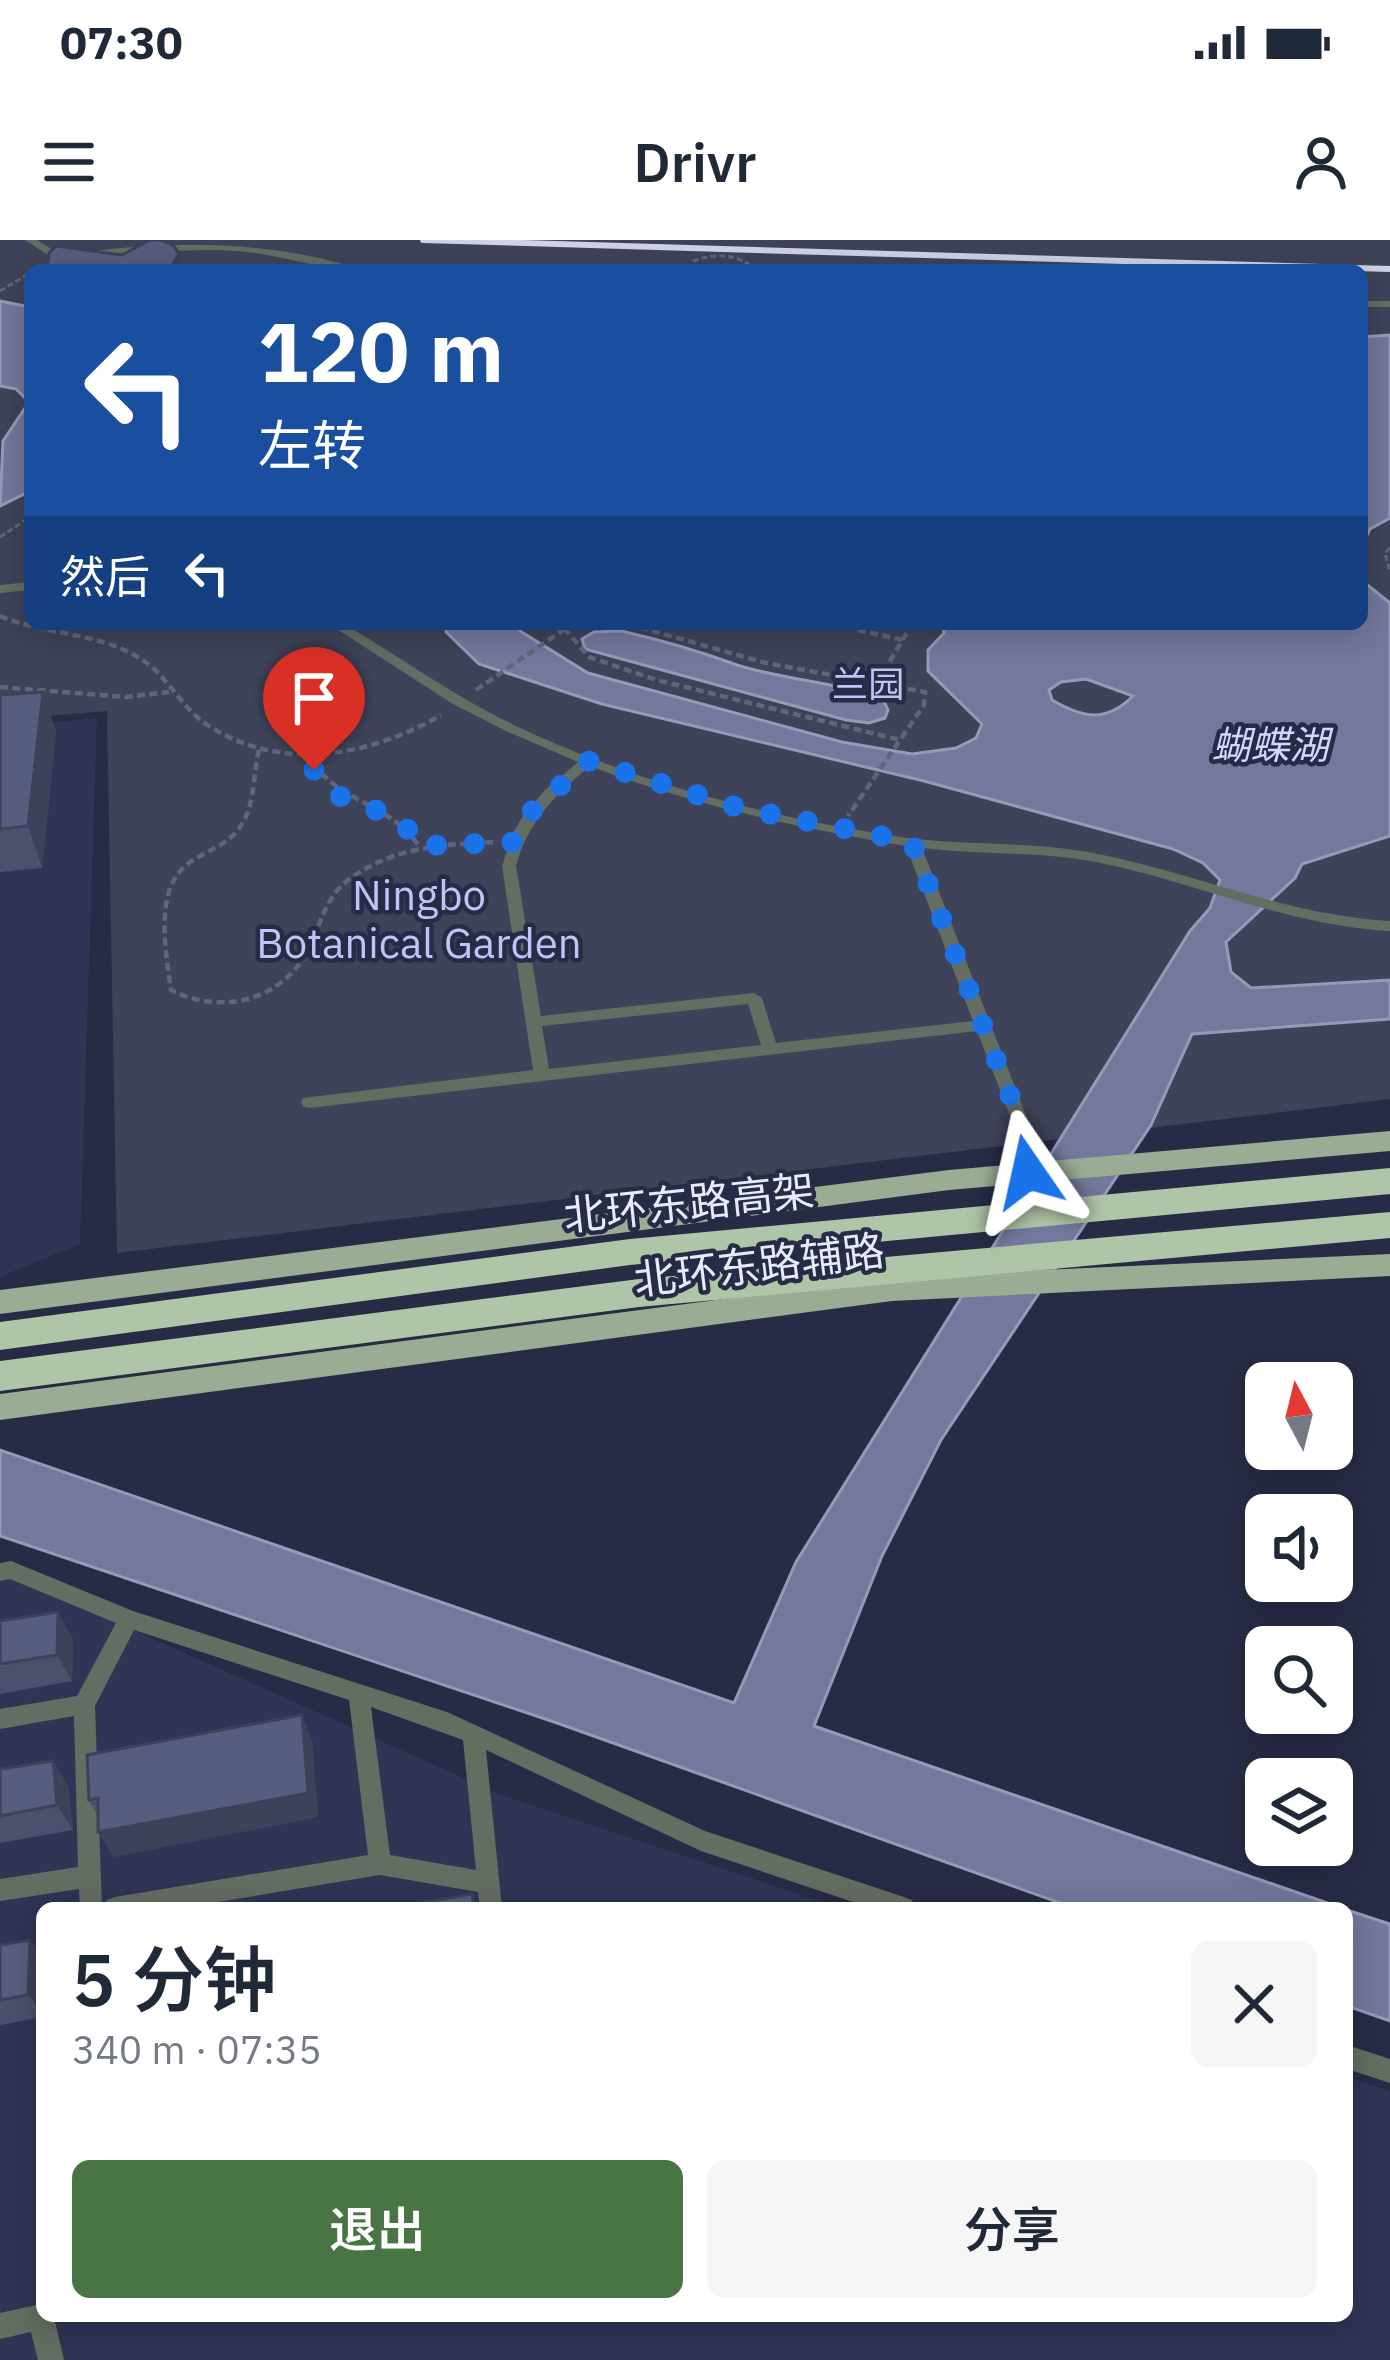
<!DOCTYPE html>
<html lang="zh">
<meta charset="utf-8">
<style>
:root{--surface:#fff;--page:#f6f6f7;--text:#1f2937;--muted:#747a83;--accent:#497544}
body{margin:0;font-family:"IBM Plex Sans","Noto Sans SC",sans-serif;background:var(--page);color:var(--text);height:100vh;display:flex;flex-direction:column;font-size:45px;white-space:nowrap}
*{box-sizing:border-box;margin:0}
p{font-size:39px;color:var(--muted)}
.icon{flex:none;width:66px;height:66px;fill:none;stroke:currentColor;stroke-width:2;stroke-linecap:round;stroke-linejoin:round}
.map{position:relative;flex:1;overflow:hidden}
.sheet{position:absolute;left:36px;top:1662px;width:1317px;height:420px;display:flex;flex-direction:column;background:var(--surface);border-radius:18px;box-shadow:0 6px 30px #0003}
.sheet>*{flex:none}
.top-card{position:absolute;left:24px;top:24px;width:1344px;height:366px;border-radius:18px;box-shadow:0 6px 30px #0003;background:#1a4fa0;color:#fff;overflow:hidden}
.needle{width:78px;rotate:353deg}
.tools{position:absolute;left:1245px;top:1122px;display:grid;gap:24px}
.tools a{display:grid;place-items:center;width:108px;height:108px;border-radius:18px;background:var(--surface);box-shadow:0 6px 30px #0003;font-size:60px}
.pin{position:absolute;display:grid;place-items:center;width:102px;height:102px;color:#fff;margin:-123px -51px;border-radius:50% 50% 50% 0;rotate:-45deg;box-shadow:0 0 12px #0007}
.pin .icon{rotate:45deg}
.me{position:absolute;width:132px;margin:-66px;rotate:349deg;stroke-linejoin:round;filter:drop-shadow(0 0 9px #0008)}
.turn{display:flex;align-items:center;gap:42px;height:252px;padding:0 36px;font-size:54px}
.turn .icon{width:156px;height:156px;stroke-width:2.5}
.turn b{display:block;font-size:84px;line-height:102px}
.then{display:flex;align-items:center;height:114px;padding:0 36px;background:#0003;gap:24px;font-size:45px}
.round{display:grid;place-items:center;flex:none;width:126px;height:126px;border-radius:18px;background:var(--page)}
.headline{display:flex;align-items:center;justify-content:space-between;height:204px;padding:0 36px}
h1{font-size:72px;font-weight:600;line-height:90px}
.primary-button{display:flex;gap:24px;margin-top:auto;padding:24px 36px}
.primary-button a{flex:1;height:138px;border-radius:18px;background:var(--accent);color:#fff;font-size:48px;font-weight:600;line-height:138px;text-align:center}
.primary-button a+a{background:var(--page);color:var(--text)}
.status{display:flex;justify-content:space-between;align-items:center;height:84px;padding:0 60px;background:var(--surface);direction:ltr}
.status svg{height:33px;fill:currentColor}
header{display:flex;justify-content:space-between;align-items:center;height:156px;padding:0 36px;background:var(--surface);font-size:54px;font-weight:600}
.map>svg:first-child{display:block}
</style>
<div class="status"><b>07:30</b><svg viewBox="0 0 49 12"><path d="M0 12V9h3v3zM5 12V6h3v6zM10 12V3h3v9zM15 12V0h3v12zM26 1h20v11H26zM47 4h2v5h-2z"/></svg></div>
<header><svg class="icon" aria-label="menu" viewBox="0 0 24 24"><path d="M4 6h16M4 12h16M4 18h16"/></svg>Drivr<svg class="icon" aria-label="person" viewBox="0 0 24 24"><circle cx="12" cy="8" r="4"/><path d="M4 21q1-7 8-7t8 7"/></svg></header>
<div class="map">
<svg width="1390" height="2120" viewBox="0 0 1390 2120">
<rect width="100%" height="100%" fill="#272b45"/>
<path fill="#303455" d="M97,478L80,1004L0,1037V487Z
M0,1330L499,1554L841,1668H42V2076H1347V1837L1390,1851V2120H0Z"/>
<path fill="#3f4359" fill-rule="evenodd" d="M0,0H1390V859L117,1013L107,471L0,480ZM30,30H1362V384H30Z"/>
<path fill="#73789c" stroke="#969ab9" stroke-width="3" fill-rule="evenodd" d="M0,61L30,67V251L0,266L3,201L29,162L16,149L0,146Z
M1390,95V278L1370,289L1362,306V97Z
M1362,322L1365,343L1390,363V596L1302,624L1295,638L1226,702L1231,732L1251,748L1390,740V779L1192,794L1151,885L941,1200L882,1316L814,1486L1342,1668H1074L560,1484L0,1296V1210L734,1463L796,1322L1190,691L1210,668L1220,640L1203,623L1173,609L924,541L602,464L479,424L446,392L447,384H521L520,391L588,433L842,502L912,514L956,508L976,498L982,484L928,431V410L944,393L943,384H1362ZM1086,439L1133,456C1106,483 1083,478 1052,460L1049,450L1061,442Z
M621,391C661,400 699,411 737,425C784,440 836,442 883,459L888,470L885,478L869,483L846,480L585,409L582,399L594,392Z
M1347,1670L1390,1684V1781L1347,1766Z"/>
<g fill="none" stroke-linecap="round" stroke-linejoin="round">
<path stroke="#61657c" stroke-width="3" stroke-dasharray="6 3" stroke-linecap="butt" d="M691,30L693,21C716,13 737,13 756,30
M0,51L30,33
M0,297L30,277
M1390,308L1385,313L1390,333"/>
<path stroke="#61657c" stroke-width="4.5" stroke-dasharray="8 4.5" stroke-linecap="butt" d="M0,376C45,395 99,392 141,419C167,435 180,466 206,484C279,533 369,517 441,475
M628,384L766,423L925,452L924,465L848,576
M564,388L589,417L657,440L900,500
M858,390L902,400
M877,443L912,384
M0,447L126,457L169,452
M476,450L572,384
M259,510C253,534 255,563 242,584C230,605 207,610 189,623C153,648 166,713 171,750C220,775 279,762 307,712C320,688 324,659 347,641C391,607 444,604 497,602
M306,514C337,564 387,560 419,606"/>
<path fill="#646d61" fill-rule="evenodd" d="M25,0H37L66,18L70,14C149,3 226,0 305,15C323,19 343,23 359,30C322,30 284,16 247,12C185,6 129,16 68,19L83,30H71Z
M1362,61H1390V67H1362Z
M30,342V350L0,353V345Z
M329,384H344C402,418 455,457 516,486C639,544 774,579 908,598C971,606 1036,601 1098,614C1198,634 1287,675 1390,681V691C1284,685 1197,642 1096,622C1038,611 979,615 922,608L1031,888L1036,932L1028,938L1020,932L1015,888L977,791L309,868L303,866L301,862L303,858L533,830L502,626L513,593L523,576L544,551L578,522L506,491L453,464ZM590,526C692,565 799,588 906,606L973,781L776,803L762,758L754,753L541,776L516,626C528,581 555,555 590,526ZM748,764L761,805L549,829L542,786Z
M11,1321L133,1371L447,1472L705,1591L904,1657L912,1660L915,1668H871L701,1611L486,1510L502,1668H480L478,1652L380,1635L182,1668H104L107,1660L115,1657L368,1615L349,1460L134,1390L95,1466L102,1668H80L79,1649L0,1661V1639L78,1627L74,1476L0,1489V1469L77,1456L116,1383L10,1339L0,1341V1323ZM371,1467L463,1500L476,1630L390,1615Z
M1347,1805L1390,1819V1843L1347,1829Z
M41,2064L42,2076L54,2077L64,2120H38L31,2092L0,2099V2073Z"/>
<path fill="#9aac93" fill-rule="evenodd" d="M1390,891V911L949,950L0,1074V1050L949,930Z
M1390,1014V1036L892,1061L0,1180V1154L892,1037Z"/>
<path fill="#afc5a7" fill-rule="evenodd" d="M1390,928V954L630,1025L0,1110V1082L630,999Z
M1390,972V998L639,1067L0,1151V1121L639,1039Z"/>
<path stroke="#cfd3e5" stroke-width="6" d="M423,0L1390,29"/>
</g>
<path fill="#4b506d" d="M43,452L56,493L42,628L0,632V455Z
M0,1381L73,1399L72,1441L0,1454Z
M312,1501L318,1577L113,1617L98,1576L89,1560Z
M53,1521L68,1546L73,1590L0,1603V1529Z
M30,1700L42,1716V1777L0,1785V1705Z"/>
<path fill="#3d4159" d="M179,13L182,30H170Z
M43,452L56,493L42,628L28,586Z
M58,1372L73,1399L72,1441L57,1415Z
M302,1475L312,1501L318,1577L113,1617L98,1592Z
M53,1521L68,1546L73,1590L57,1565Z
M30,1700L42,1716V1771L28,1755Z"/>
<path fill="#575d7f" stroke="#3d4159" stroke-width="3" d="M150,0H161L173,5L179,13L170,30H47L49,13L56,6L122,15Z
M43,452L28,586L0,589V455Z
M58,1372L57,1415L0,1424V1381Z
M302,1475L308,1553L98,1592V1558L89,1560L87,1515Z
M53,1521L57,1565L0,1576V1529Z
M472,1654L474,1668H391Z
M30,1700L28,1755L0,1760V1705Z"/>
<g fill="none" stroke-linecap="round" stroke-linejoin="round">
<path stroke="#1a73e8" stroke-width="21" stroke-dasharray="0 37.8" d="M314,530C320,537 327,548 335,553C369,576 395,562 419,606L513,602L530,573L588,521L740,568L912,602L1023,889L1028,932"/>
</g>
<g text-anchor="middle" stroke-width="9" stroke-linejoin="round" paint-order="stroke">
<g font-size="36" fill="#bdc5f5" stroke="#272b45">
<text x="868" y="457">兰园</text>
</g>
<g font-size="39" font-style="italic" fill="#d2d8fd" stroke="#272b45">
<text x="1270" y="519">蝴蝶湖</text>
</g>
<g font-size="42" fill="#bdc5f5" stroke="#272b45">
<text x="419" y="670">Ningbo<tspan x="419" dy="48">Botanical Garden</tspan></text>
</g>
<g font-size="42" fill="#e7ebfc" stroke="#272b45">
<text transform="translate(689 963) rotate(-6)" y="15">北环东路高架</text>
<text transform="translate(759 1025) rotate(-7)" y="15">北环东路辅路</text>
</g>
</g>
</svg>
<div class="tools">
<a><svg class="needle" viewBox="-14 -14 28 28"><path d="M0-13l5 13h-10z" fill="#e53935"/><path d="M0 13l5-13h-10z" fill="#747a83"/></svg></a>
<a><svg class="icon" aria-label="sound" viewBox="0 0 24 24"><path d="M4 9h4l5-4v14l-5-4H4zM17 9q2 3 0 6"/></svg></a>
<a><svg class="icon" aria-label="search" viewBox="0 0 24 24"><circle cx="10" cy="10" r="6"/><path d="M15 15l6 6"/></svg></a>
<a><svg class="icon" aria-label="layers" viewBox="0 0 24 24"><path d="M12 4l9 5-9 5-9-5zM3 14l9 5 9-5"/></svg></a>
</div>
<div class="pin" style="left:314px;top:530px;background:#d93025"><svg class="icon" aria-label="arrive" viewBox="0 0 24 24"><path d="M6 21V4h12l-3 4 3 4H6"/></svg></div>
<svg class="me" style="left:1028px;top:932px" viewBox="-20 -20 40 40"><path d="M0-17L14 15 0 8-14 15z" fill="#1a73e8" stroke="#fff" stroke-width="4"/></svg>
<div class="top-card">
<div class="turn"><svg class="icon" aria-label="left" viewBox="0 0 24 24"><path d="M17 20v-9H6M10 6l-5 5 5 5"/></svg><div><b>120 m</b>左转</div></div>
<div class="then">然后<svg class="icon" aria-label="left" viewBox="0 0 24 24"><path d="M17 20v-9H6M10 6l-5 5 5 5"/></svg></div>
</div>
<section class="sheet">
<div class="headline"><div><h1>5 分钟</h1><p>340 m · 07:35</p></div><a class="round"><svg class="icon" aria-label="close" viewBox="0 0 24 24"><path d="M6 6l12 12M18 6L6 18"/></svg></a></div>
<div class="primary-button"><a>退出</a><a>分享</a></div>
</section>
</div>
